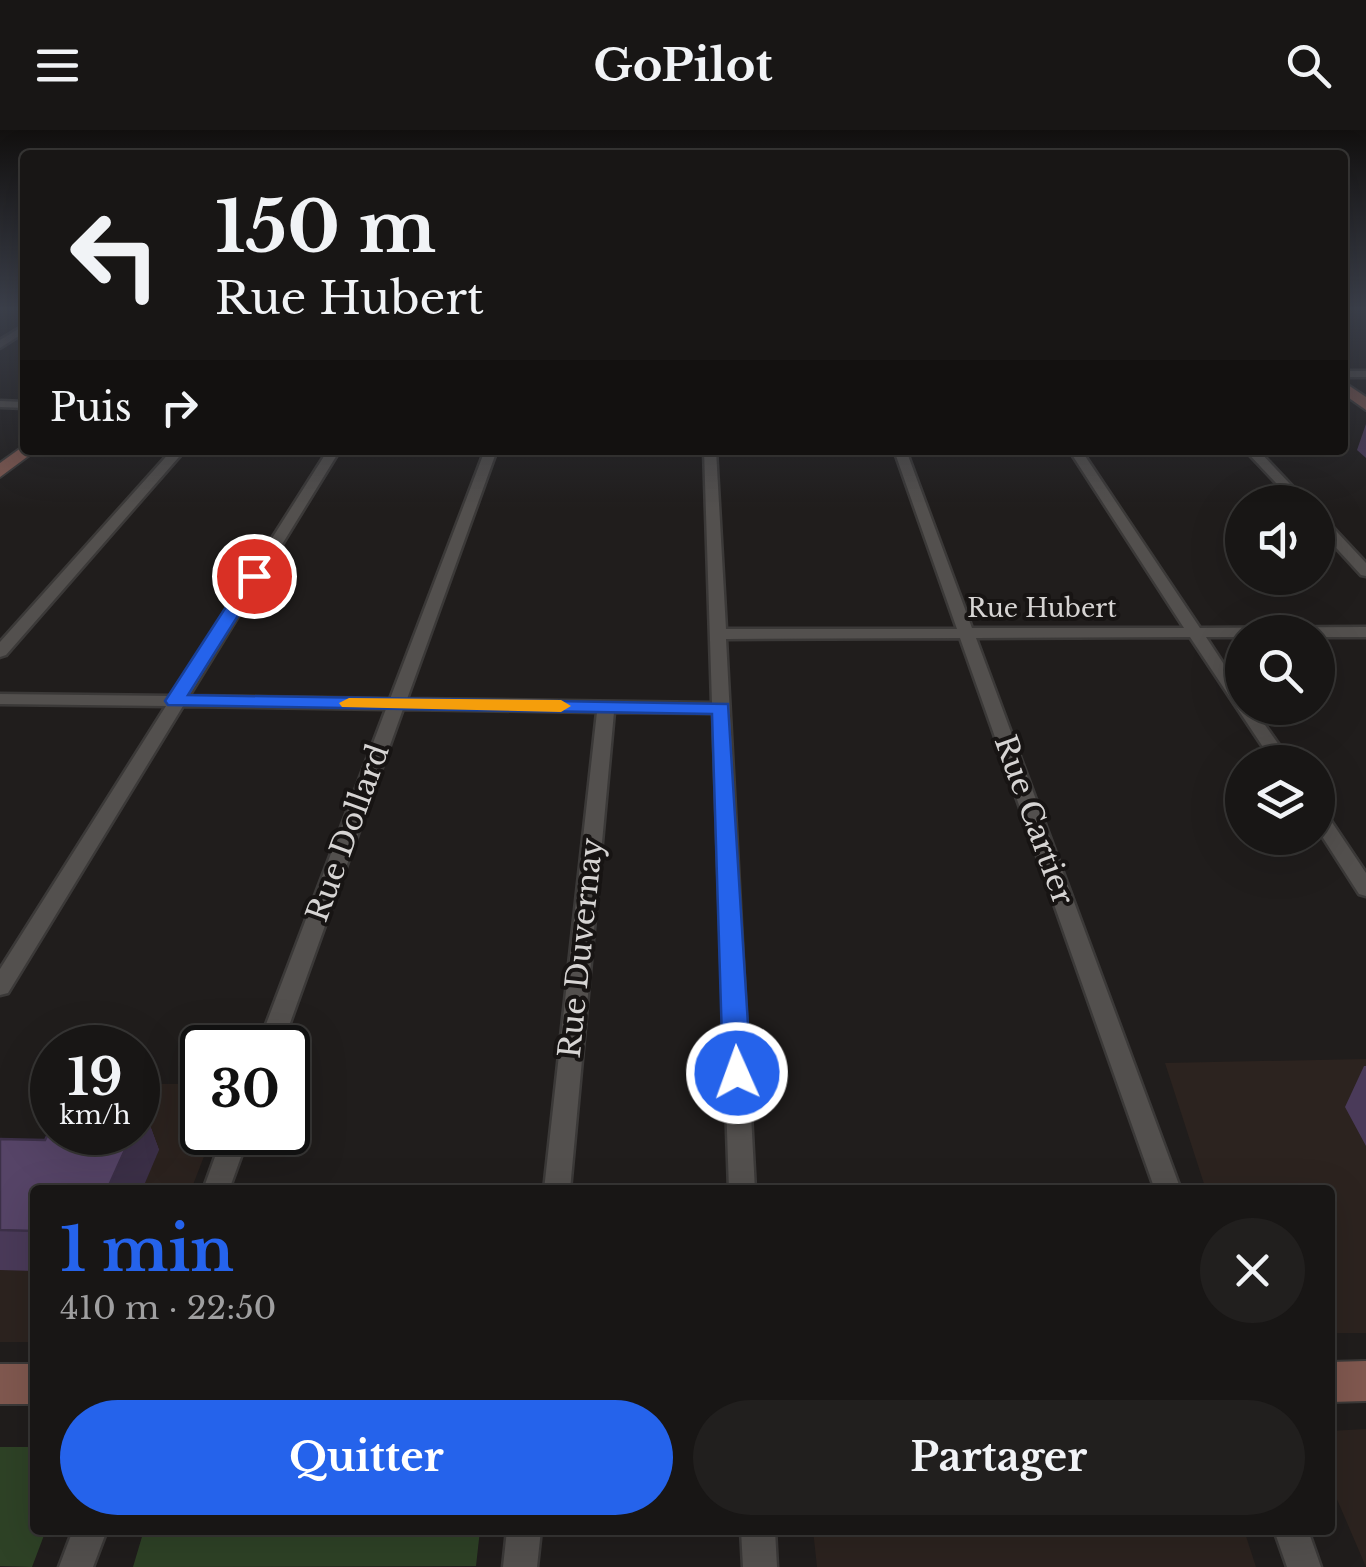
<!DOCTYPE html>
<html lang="fr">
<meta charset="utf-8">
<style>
:root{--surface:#181615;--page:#211f1e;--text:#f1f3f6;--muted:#9f9fa0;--line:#363534;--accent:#2563eb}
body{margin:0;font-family:"Libre Baskerville",serif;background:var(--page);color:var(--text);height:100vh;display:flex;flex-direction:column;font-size:38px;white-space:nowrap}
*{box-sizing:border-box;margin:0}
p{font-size:32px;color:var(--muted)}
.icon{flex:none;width:55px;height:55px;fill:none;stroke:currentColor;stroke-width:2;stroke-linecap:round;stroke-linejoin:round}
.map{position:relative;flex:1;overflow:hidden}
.details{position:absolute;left:30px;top:1055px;width:1305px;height:350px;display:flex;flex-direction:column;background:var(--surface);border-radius:10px;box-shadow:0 10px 40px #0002,0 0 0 2px var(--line)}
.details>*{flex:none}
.hud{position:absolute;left:20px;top:20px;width:1328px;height:305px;border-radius:10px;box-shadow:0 10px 40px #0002,0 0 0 2px var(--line);background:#181615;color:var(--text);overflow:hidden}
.buttons{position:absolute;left:1225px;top:355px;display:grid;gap:20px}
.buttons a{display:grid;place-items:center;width:110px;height:110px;border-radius:50%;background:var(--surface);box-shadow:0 10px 40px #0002,0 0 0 2px var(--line);font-size:50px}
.speed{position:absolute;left:30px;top:895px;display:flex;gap:20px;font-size:50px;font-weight:700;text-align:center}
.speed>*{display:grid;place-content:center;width:130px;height:130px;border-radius:50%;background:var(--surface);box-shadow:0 10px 40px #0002,0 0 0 2px var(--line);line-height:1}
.speed small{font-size:25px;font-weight:400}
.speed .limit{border:5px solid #111;border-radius:15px;background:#fff;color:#111}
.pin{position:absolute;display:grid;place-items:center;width:85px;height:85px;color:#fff;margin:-42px;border:5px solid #fff;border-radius:50%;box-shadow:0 2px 10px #0007}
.me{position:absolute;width:110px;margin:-55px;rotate:358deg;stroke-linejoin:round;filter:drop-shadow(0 0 8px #0008)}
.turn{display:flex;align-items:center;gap:35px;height:210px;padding:0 30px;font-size:45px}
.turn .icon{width:130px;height:130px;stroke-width:2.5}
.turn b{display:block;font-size:70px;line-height:85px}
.then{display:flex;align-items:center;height:95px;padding:0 30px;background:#0003;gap:20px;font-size:38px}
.round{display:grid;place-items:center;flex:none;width:105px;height:105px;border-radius:52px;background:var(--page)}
.head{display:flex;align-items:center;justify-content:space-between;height:170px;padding:0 30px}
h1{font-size:60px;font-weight:700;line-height:75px;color:var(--accent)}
.primary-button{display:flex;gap:20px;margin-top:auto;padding:20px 30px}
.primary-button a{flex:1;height:115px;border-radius:60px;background:var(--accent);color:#fff;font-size:40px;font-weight:700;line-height:115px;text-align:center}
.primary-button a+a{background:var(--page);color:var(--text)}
header{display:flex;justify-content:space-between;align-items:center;height:130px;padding:0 30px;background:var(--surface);font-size:45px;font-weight:700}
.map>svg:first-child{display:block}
</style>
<header><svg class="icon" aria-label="menu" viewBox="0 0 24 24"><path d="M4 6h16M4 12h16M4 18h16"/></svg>GoPilot<svg class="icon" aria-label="search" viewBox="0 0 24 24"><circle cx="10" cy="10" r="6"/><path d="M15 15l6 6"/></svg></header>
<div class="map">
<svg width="1366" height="1437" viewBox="0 0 1366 1437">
<rect width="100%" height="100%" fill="#201d1c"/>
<path fill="#2c231f" d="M1366,929V1203H1330V1060H1206L1165,933Z
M138,954H202V1002L213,1003L191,1060H35V1212H0V1029L138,1002Z
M856,1054H1130L1132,1060H856Z
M1366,1299V1437L1330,1353V1301Z
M813,1400H1244L1256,1437H817Z"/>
<path fill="#2e4226" d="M0,1317H35V1400H46L32,1437L0,1436Z
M144,1400H480L476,1436L133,1437Z"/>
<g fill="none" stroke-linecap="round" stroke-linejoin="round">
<g stroke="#3b3938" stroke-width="5">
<path id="street" d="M25,195V202L0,218V210Z
M1342,241H1366V247H1342Z
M0,271L25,272V278L0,277Z
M172,320H185L6,525L0,527V512Z
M328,320H340L189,566L390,569L485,320H497L407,569L712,573L704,320H716L726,499H957L894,320H906L972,498H1184L1069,320H1081L1200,498L1366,497V507H1318V502H1242V507H1206L1242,562V578H1253L1291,632H1273L1190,507L976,508L1181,1060H1155L960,508L726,509L755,1060H729L713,583L614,582L570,1060H544L597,582L403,579L281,918H257L386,579L183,576L8,863L0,865V839L166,576L0,574V564L172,566Z
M1245,320H1258L1307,372H1294Z
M1318,386L1323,387L1366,433V446L1361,445L1318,398Z
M1318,680L1325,682L1366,743V766L1359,764L1318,700Z
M224,1002H250L229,1060H203Z
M73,1400H107L93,1437H59Z
M507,1400H541L537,1437H503Z
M741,1400H775L777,1437H743Z
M1274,1400H1308L1321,1437H1287Z"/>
</g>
<g stroke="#3b3938" stroke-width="4">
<path id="secondary" d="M1342,251L1366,267V280L1342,263Z
M25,315V320H33L31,324L0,347V333Z
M1366,1231V1271L1330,1272V1232Z
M0,1234H35V1274H0Z"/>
</g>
<use href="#street" fill="#53504e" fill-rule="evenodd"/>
<use href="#secondary" fill="#80584f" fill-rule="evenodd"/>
</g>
<path fill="#4a3a59" d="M1366,294V328L1357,320Z
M1364,936H1366V1016L1345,977Z
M144,979L159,1020L35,1060V1141L0,1140V1009L45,1010Z"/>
<path fill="#3c3048" d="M144,979L159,1020L142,1060H107L133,1002H138V993Z"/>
<path fill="#564467" stroke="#3c3048" stroke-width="2.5" d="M138,979H144L138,993Z
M52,996V1002H133L107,1060H35V1101L0,1100V1009L45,1010Z"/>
<linearGradient id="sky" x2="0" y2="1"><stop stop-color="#12100f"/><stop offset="0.47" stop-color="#3c404b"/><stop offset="1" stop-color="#3c404b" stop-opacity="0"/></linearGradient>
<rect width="1366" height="379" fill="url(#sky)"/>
<path fill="#2563eb" stroke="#184099" stroke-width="2.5" d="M254,441L263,446L188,565L728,574L751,943L747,951L737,954L727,951L723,943L712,584L168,575L165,571L246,446Z"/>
<path fill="#f59e0b" d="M349,568L561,570L571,576L561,582L342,577L339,573Z"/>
<g text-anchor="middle" stroke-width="8" stroke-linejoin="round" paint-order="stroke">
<g font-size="25" fill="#d6d4d3" stroke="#171413">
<text x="1042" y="487">Rue Hubert</text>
</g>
<g font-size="30" fill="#d6d4d3" stroke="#171413">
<text transform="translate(1034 690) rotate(70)" y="10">Rue Cartier</text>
<text transform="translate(348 703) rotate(-70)" y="10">Rue Dollard</text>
<text transform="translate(581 818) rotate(-84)" y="10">Rue Duvernay</text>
</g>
</g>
</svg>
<div class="buttons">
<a><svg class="icon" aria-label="sound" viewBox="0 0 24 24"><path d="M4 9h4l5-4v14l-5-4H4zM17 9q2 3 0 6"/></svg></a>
<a><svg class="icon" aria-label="search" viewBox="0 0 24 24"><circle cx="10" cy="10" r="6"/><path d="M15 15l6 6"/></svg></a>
<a><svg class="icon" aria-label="layers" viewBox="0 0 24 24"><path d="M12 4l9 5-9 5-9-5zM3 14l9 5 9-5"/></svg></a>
</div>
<div class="speed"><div>19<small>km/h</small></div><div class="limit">30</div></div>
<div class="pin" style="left:254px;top:446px;background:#d93025"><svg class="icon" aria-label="arrive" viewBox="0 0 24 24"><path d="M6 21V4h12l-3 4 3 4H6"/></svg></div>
<svg class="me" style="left:737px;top:943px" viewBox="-20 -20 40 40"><circle r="17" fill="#2563eb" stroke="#fff" stroke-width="3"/><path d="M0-11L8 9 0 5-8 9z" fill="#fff"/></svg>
<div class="hud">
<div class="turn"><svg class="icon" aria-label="left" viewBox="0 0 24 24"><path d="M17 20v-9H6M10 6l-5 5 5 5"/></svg><div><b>150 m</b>Rue Hubert</div></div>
<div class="then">Puis<svg class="icon" aria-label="right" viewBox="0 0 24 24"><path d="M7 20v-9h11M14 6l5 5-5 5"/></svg></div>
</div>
<section class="details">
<div class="head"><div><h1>1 min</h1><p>410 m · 22:50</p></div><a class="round"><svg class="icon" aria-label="close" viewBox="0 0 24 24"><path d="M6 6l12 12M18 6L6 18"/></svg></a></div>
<div class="primary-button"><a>Quitter</a><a>Partager</a></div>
</section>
</div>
